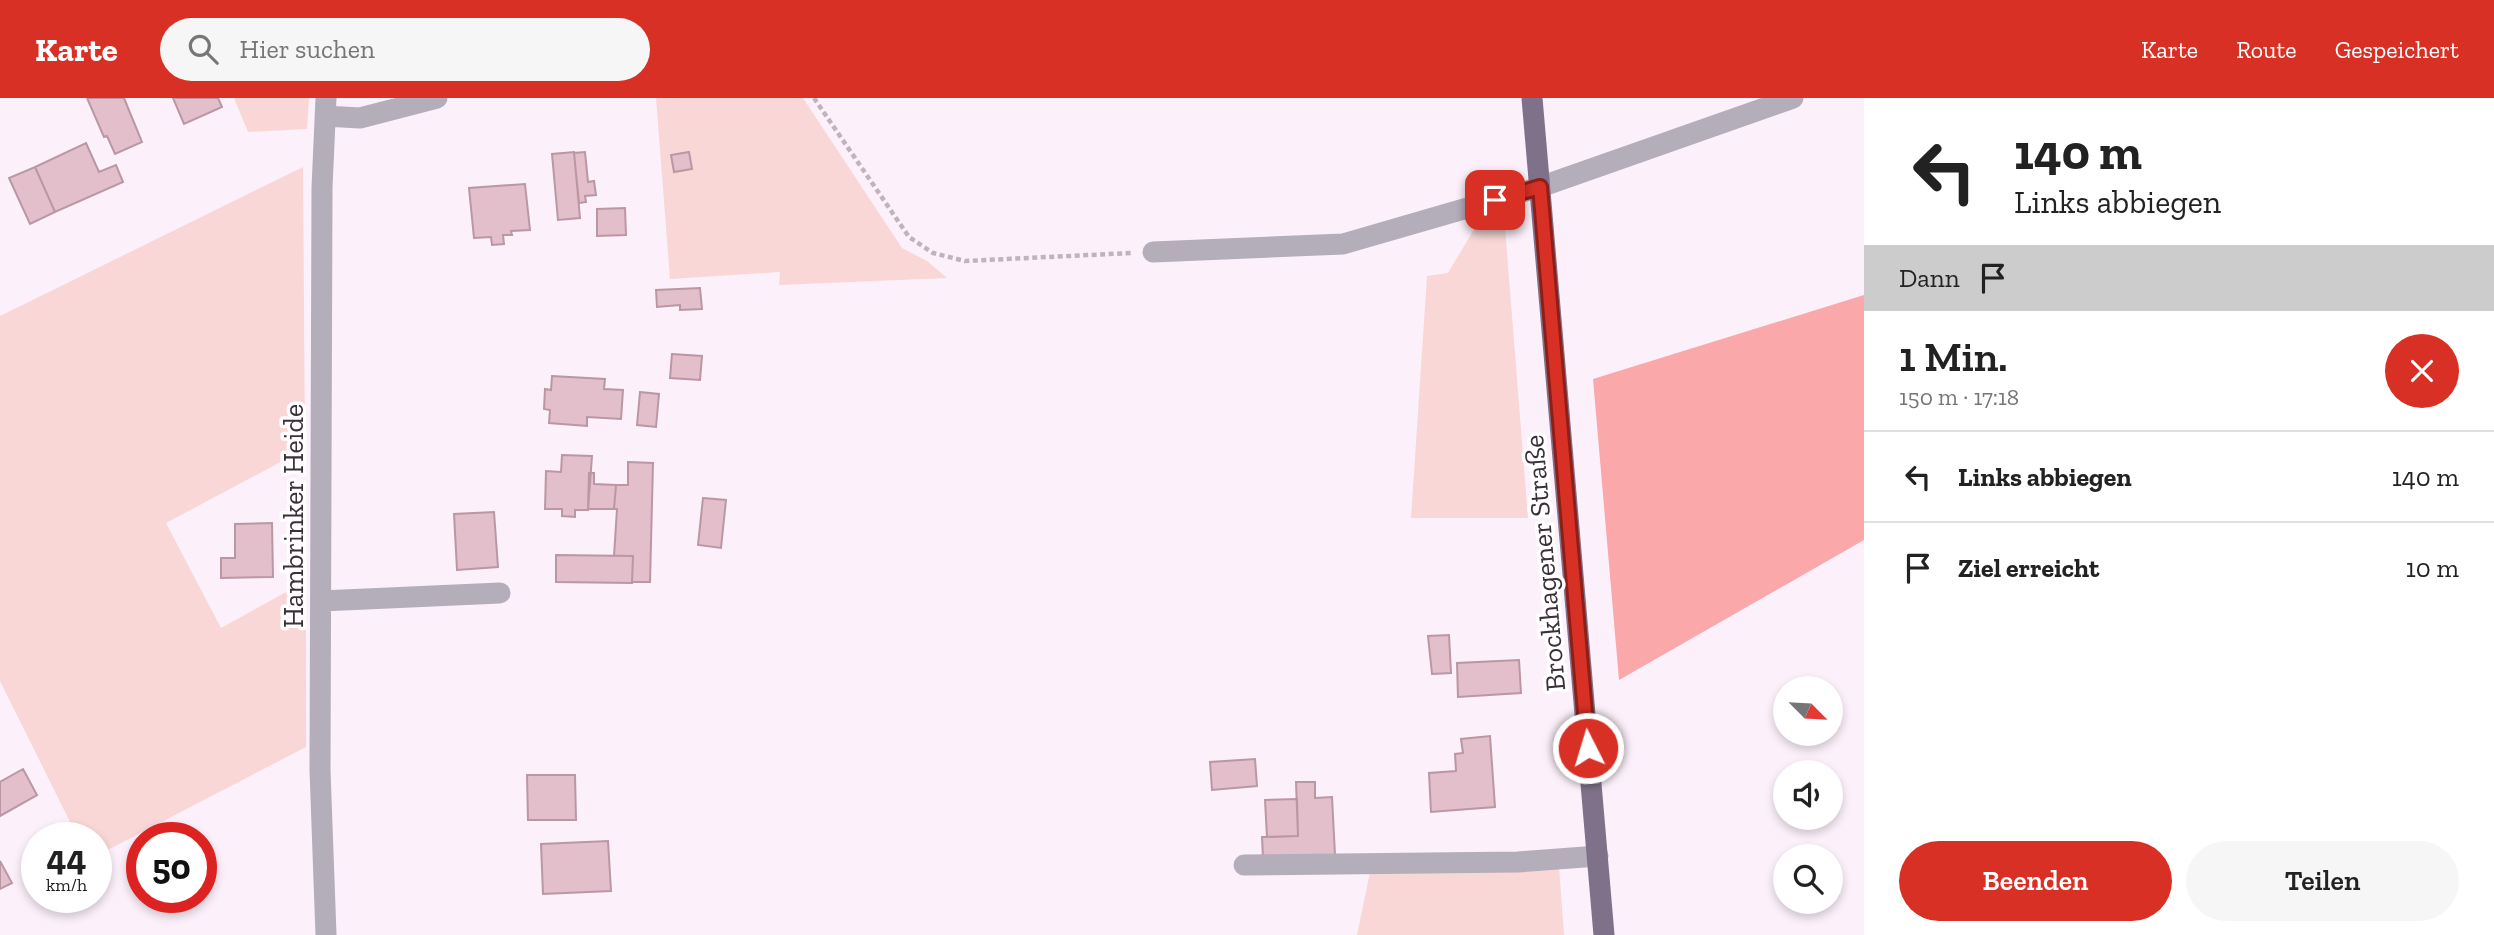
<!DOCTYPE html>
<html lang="de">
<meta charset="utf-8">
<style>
:root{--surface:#fff;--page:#f6f6f6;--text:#222;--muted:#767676;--line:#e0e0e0;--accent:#d93025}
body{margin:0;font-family:"Zilla Slab",serif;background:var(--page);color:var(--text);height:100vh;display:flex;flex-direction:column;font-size:26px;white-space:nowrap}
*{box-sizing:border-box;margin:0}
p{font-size:23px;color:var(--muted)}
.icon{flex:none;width:38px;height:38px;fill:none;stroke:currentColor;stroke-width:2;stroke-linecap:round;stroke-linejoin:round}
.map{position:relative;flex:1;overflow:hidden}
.sheet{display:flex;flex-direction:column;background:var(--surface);width:630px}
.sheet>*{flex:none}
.top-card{background:#fff;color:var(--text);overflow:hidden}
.needle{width:46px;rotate:114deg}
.buttons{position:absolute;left:1773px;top:578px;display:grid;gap:14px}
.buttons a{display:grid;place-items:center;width:70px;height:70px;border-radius:50%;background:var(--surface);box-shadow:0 4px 10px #0003;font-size:35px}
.speed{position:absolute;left:21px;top:724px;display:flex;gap:14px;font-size:35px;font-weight:700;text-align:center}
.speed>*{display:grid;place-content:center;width:91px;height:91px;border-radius:50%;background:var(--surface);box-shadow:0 4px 10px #0003;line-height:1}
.speed small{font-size:18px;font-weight:400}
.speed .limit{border:10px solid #d22;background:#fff;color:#111}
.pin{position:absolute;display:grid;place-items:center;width:60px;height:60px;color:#fff;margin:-30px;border-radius:14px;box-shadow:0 4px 10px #0006}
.me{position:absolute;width:77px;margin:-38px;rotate:355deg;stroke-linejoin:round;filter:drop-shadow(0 0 5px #0008)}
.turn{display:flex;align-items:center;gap:24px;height:147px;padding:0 35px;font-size:32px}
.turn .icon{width:91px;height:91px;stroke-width:2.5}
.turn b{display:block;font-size:49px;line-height:60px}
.then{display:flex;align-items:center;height:66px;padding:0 35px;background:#0003;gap:14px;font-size:26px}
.round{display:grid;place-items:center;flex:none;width:74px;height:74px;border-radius:37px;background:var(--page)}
.summary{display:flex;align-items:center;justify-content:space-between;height:119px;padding:0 35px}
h1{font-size:42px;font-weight:600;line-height:52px}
.cta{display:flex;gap:14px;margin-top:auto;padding:14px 35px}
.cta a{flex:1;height:80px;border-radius:42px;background:var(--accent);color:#fff;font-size:28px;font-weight:600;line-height:80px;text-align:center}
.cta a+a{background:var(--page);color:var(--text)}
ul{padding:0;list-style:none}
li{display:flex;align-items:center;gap:21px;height:91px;padding:0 35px;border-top:2px solid var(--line)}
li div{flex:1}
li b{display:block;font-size:26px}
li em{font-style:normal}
header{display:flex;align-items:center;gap:42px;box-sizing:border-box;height:98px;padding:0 35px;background:var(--accent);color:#fff}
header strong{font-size:33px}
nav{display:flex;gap:38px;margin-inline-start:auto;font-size:24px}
.search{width:490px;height:63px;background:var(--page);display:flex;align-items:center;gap:18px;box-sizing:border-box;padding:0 24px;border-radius:38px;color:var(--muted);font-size:26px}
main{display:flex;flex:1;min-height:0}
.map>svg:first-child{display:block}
</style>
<header>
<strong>Karte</strong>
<div class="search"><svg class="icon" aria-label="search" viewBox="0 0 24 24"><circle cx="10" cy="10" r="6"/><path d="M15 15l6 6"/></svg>Hier suchen</div>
<nav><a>Karte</a><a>Route</a><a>Gespeichert</a></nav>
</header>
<main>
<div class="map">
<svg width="1864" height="837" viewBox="0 0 1864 837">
<rect width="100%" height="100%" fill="#fcf0fa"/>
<path fill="#f9d7d7" d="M234,0H309L307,31L248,34Z
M656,0H803L902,150L927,163L947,180L779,187L780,174L670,181Z
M303,69L305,351L166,425L221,530L306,483V649L96,758V740H78L0,583V218Z
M1504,117L1528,420H1411L1427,178L1448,175L1479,123Z
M1559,769L1564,837H1357L1370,774Z"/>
<path fill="#faa8aa" d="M1864,197V442L1619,582L1593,281Z"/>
<path fill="#e3becb" stroke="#ba97a3" stroke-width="2" d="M87,0H124L142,44L115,56L107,38L104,39Z
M173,0H218L222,9L184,26Z
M86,45L99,74L116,67L123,84L55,114L35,69Z
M574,54L580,120L558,122L552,56Z
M585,54L588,84L594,83L596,97L585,98L586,104L579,105L574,55Z
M689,54L692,71L674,74L671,57Z
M35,69L55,114L30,126L9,80Z
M525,86L530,132L511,133L512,137H503L504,146L492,147L491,139L474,140L469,90Z
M625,110L626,137L597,138V111Z
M700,190L702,211L680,212V207L657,209L656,192Z
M672,256L702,258L700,282L670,280Z
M552,278L605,281L604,291L623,292L621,321L587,319V328L549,325L550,312L544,311L545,291L551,292Z
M640,294L659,296L656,329L637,327Z
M562,357L592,358L588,412H575V419L562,418V411H545L546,373L561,374Z
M628,364L653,365L650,484H632L633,458H614L617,411H614L616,387H628Z
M589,375H594V386L616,387L614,411H588Z
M703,400L726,402L721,450L698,447Z
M494,414L498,469L457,472L454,416Z
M272,425L273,479L221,480V460H235V426Z
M556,457L633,458L632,485L556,484Z
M1449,537L1451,575L1432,576L1428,538Z
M1519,562L1521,595L1458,599L1457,565Z
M1490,638L1495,709L1431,714L1429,675L1456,673L1455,656L1463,655L1461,641Z
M1255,661L1257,688L1212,692L1210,664Z
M23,671L37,697L0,718V684Z
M527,677H575L576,722H528Z
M1296,684H1315V700L1332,699L1335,757L1263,760L1262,739L1298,738Z
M1297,701L1298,738L1267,739L1265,702Z
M608,743L611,793L543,796L541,746Z
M0,763L12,785L0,791Z"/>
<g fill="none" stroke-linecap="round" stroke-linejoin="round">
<path stroke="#bfb3bd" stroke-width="4.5" stroke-dasharray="5 3.5" stroke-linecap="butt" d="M814,0L909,139L933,155L965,163L1131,155"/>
<path stroke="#b4adba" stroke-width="21" d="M326,0L322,90L320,672L326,837
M325,18L360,20L437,0
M1153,154L1343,146L1540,89L1793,0
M321,503L500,495
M1244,767L1518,764L1598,758"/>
<path stroke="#7e7189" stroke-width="21" d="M1532,0L1604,837"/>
</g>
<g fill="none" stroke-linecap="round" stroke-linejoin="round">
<g stroke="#8d1f18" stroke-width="18">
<path id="route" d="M1495,102L1540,89L1588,650"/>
</g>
<use href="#route" stroke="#d93025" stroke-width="12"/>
</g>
<g text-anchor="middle" stroke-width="7" stroke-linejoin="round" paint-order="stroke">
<g font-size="28" fill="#3b3039" stroke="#fff">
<text transform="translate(293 418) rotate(-90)" y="10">Hambrinker Heide</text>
<text transform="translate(1544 465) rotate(-95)" y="10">Brockhagener Straße</text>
</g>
</g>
</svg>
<div class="buttons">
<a><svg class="needle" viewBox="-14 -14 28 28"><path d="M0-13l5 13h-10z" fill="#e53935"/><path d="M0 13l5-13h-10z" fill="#767676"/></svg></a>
<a><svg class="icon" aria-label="sound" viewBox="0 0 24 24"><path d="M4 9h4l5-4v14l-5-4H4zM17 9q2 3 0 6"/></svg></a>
<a><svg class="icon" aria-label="search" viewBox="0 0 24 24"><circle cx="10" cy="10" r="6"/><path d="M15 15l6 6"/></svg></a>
</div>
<div class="speed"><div>44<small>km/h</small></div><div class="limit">50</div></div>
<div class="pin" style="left:1495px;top:102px;background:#d93025"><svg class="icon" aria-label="arrive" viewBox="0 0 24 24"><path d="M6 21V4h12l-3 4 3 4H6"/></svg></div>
<svg class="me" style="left:1588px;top:650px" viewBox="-20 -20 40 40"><circle r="17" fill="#d93025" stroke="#fff" stroke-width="3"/><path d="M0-11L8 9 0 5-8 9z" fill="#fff"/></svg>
</div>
<section class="sheet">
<div class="top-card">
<div class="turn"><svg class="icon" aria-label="left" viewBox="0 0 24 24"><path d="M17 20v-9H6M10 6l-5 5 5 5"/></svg><div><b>140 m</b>Links abbiegen</div></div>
<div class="then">Dann<svg class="icon" aria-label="arrive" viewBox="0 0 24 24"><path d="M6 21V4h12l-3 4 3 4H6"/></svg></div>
</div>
<div class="summary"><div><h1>1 Min.</h1><p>150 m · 17:18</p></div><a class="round" style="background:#d93025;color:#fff"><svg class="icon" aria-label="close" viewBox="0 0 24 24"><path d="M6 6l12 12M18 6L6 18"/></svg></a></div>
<ul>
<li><svg class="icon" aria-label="left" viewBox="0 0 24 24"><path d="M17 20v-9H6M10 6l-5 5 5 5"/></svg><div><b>Links abbiegen</b></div><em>140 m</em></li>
<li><svg class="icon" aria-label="arrive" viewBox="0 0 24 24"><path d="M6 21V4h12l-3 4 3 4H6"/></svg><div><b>Ziel erreicht</b></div><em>10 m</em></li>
</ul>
<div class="cta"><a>Beenden</a><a>Teilen</a></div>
</section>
</main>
